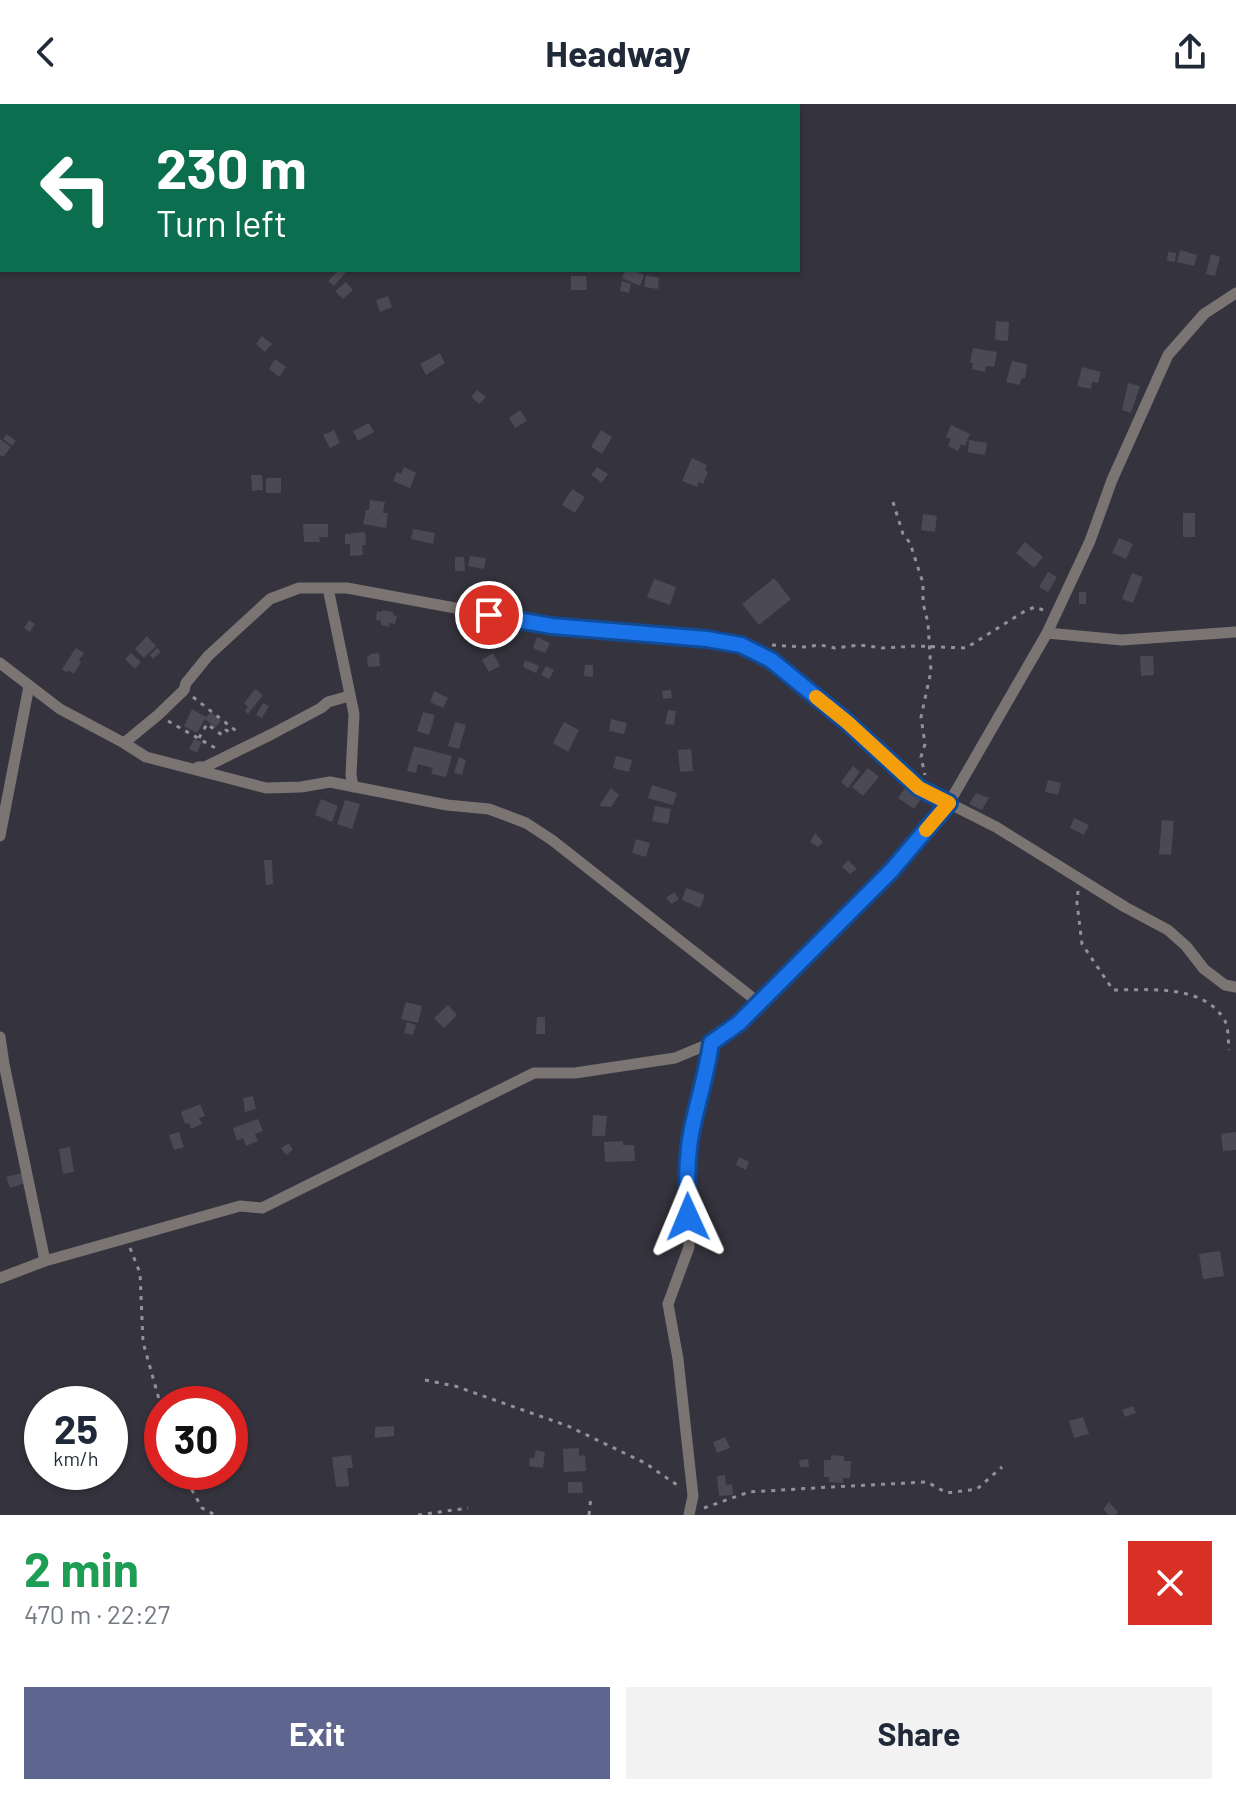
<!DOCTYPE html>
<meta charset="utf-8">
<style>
:root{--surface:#fff;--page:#f2f2f3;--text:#1f2937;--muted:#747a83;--accent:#5e668f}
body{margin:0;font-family:Barlow,sans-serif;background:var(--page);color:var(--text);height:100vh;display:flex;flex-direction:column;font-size:30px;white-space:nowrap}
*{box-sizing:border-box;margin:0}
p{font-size:26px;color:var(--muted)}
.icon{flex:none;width:44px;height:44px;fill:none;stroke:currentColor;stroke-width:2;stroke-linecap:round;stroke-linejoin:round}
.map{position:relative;height:1411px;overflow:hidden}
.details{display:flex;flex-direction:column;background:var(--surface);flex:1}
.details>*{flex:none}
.hud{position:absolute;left:0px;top:0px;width:800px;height:168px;box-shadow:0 2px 6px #0004;background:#0b6e4f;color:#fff;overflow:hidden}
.speed{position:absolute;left:24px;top:1282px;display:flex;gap:16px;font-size:40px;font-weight:700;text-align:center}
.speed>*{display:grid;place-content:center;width:104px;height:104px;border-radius:50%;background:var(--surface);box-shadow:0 2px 6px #0004;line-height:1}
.speed small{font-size:20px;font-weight:400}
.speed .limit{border:12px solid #d22;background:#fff;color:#111}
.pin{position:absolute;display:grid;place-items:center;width:68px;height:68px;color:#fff;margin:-34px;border:4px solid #fff;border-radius:50%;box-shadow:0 2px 8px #0007}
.me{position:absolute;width:88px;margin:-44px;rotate:359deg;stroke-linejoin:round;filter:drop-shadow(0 0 6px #0008)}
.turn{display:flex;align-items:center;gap:28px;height:168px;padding:0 24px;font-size:36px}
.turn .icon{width:104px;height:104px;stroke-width:2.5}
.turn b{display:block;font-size:56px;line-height:68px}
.round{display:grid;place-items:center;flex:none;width:84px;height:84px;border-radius:0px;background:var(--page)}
.head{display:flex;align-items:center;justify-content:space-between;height:136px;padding:0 24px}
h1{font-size:48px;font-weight:700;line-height:60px;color:#1e9e55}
.button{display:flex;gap:16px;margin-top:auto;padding:16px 24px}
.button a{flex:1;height:92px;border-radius:0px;background:var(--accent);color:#fff;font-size:32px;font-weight:700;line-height:92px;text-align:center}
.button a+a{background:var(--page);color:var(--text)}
header{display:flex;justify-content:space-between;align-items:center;height:104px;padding:0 24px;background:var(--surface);font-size:36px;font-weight:700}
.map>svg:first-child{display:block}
</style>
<header><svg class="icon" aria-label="back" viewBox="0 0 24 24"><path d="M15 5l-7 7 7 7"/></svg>Headway<svg class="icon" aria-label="share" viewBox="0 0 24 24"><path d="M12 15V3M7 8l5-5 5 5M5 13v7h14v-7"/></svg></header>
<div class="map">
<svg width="1236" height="1411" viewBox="0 0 1236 1411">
<rect width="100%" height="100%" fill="#35333d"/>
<path fill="#4b4953" d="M1180,146L1197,151L1194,162L1177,158Z
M1168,148L1176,149L1175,158L1167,157Z
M1211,150L1220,153L1215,172L1206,170Z
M339,166H348L334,182L328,177Z
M625,166H632L644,171L640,182L622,174Z
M646,171L659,174L658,185L644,183Z
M571,172H586L587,186H571Z
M622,177L631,180L629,189L620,187Z
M346,178L353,186L343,195L335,187Z
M388,192L392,203L380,208L376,196Z
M996,217L1009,218L1008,237L995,236Z
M262,232L272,240L265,248L256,240Z
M973,244L997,248L994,263L986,262L985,268L972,265L973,259H970Z
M440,249L445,259L426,271L420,260Z
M275,255L286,263L279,273L269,265Z
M1012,257L1027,260L1025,274L1021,275L1020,281L1006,278Z
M1082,263L1101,268L1098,279L1092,278L1091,285L1077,282Z
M1128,279L1140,282L1131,309L1122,306Z
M477,286L486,293L479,300L471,293Z
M520,306L527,317L515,324L509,314Z
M369,319L374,328L358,337L353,327Z
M951,321L970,330L965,342L961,340L958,347L948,342L951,335L946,333Z
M334,326L340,339L330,344L323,331Z
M601,326L612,333L602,350L591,343Z
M7,330L16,337L12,342L3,335Z
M0,335L11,343L3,353L0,351Z
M969,336L987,339L985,351L968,348Z
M692,354L707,361L705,366L708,368L703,380L699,378L697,383L682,377Z
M404,363L416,369L410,384L393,377L397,368L401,370Z
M597,363L608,370L602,379L591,371Z
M251,371H262L263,386L252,387Z
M266,374H281V389H266Z
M572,385L585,393L575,409L562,401Z
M370,396L385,398L383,409H388L386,424L363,420L366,406H369Z
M1183,409H1195V433H1183Z
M923,410L937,412L935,428L921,426Z
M303,420H328V433H319L320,438H304Z
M413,425L435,429L433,440L411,435Z
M365,428L366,441H362L363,451L350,452V440H345V430Z
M1119,434L1133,440L1126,455L1112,449Z
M1025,438L1043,453L1034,464L1016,449Z
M470,452L486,454L484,465L468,462Z
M455,453H464L465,467H455Z
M1048,468L1057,473L1048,488L1039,483Z
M1132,469L1143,473L1133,499L1122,495Z
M774,474L791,495L759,521L742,500Z
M654,475L676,483L670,501L647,493Z
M1079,488H1086V500H1079Z
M382,506L393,508V511L397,512L395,520L389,519V523L381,521V517L376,516L377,507L382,508Z
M29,516L35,520L30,528L24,524Z
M147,532L156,542L144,554L135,545Z
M537,533L550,539L545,549L533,544Z
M76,544L84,549L79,556L81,558L74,570L68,566L67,569L62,565Z
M157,544L161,548L153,555L150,551Z
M131,549L141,558L135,565L125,555Z
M379,549L380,562L368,563L367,553L370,552V550Z
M493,549L500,562L489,568L482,556Z
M1140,552H1153L1154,571L1141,572Z
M525,556L539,562L536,569L523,563Z
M585,561H593V573L584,572Z
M546,562L554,566L549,575L541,571Z
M255,585L263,591L248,610L245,607L248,603L244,599Z
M671,586L672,594L663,595L662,587Z
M434,587L448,594L443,604L430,598Z
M263,599L269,602L262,614L256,611Z
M192,605L206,613L211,608L221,617L215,624L205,615L197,629L184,622Z
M668,606L676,607L674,621L665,620Z
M423,608L435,611L429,631L417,627Z
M611,615L627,619L624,630L609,627Z
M455,618L466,621L459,645L448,642Z
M564,618L579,626L568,648L553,639Z
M194,635L202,638L197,649L189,645Z
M414,642L452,652L446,673L431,670L433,664L418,660L416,669L407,667Z
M691,645L693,667L680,668L678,646Z
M616,652L632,656L629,668L613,664Z
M459,653L466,656L462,671L454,669Z
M853,662L860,668L848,684L841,678Z
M868,664L879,673L863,692L852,683Z
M1048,676L1061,679L1058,691L1045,688Z
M909,678L925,689L914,705L898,694Z
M652,681L677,689L673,701L648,694Z
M611,684L619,691L611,703L599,702Z
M976,689L989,694L982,706L969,700Z
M321,695L338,702L332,718L315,711Z
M345,696L360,700L352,725L337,720Z
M655,702L671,705L668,720L652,717Z
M1074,714L1089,721L1084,731L1070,724Z
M1162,716L1174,717L1171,751L1159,750Z
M815,729L823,738L818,743L810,738Z
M636,735L650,739L646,753L632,749Z
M264,756H272L273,780L266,781Z
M848,756L857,765L850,770L842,763Z
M686,784L705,791L700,804L682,796Z
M674,788L679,795L672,800L666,794Z
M406,898L422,902L418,919L401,915Z
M448,901L457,911L444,924L434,914Z
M537,913H545V930H536Z
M407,918L416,921L413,931L404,929Z
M253,992L256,1005L245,1008L243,994Z
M200,1000L205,1012L199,1014L202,1020L191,1025L189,1019L185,1020L181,1008Z
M593,1011L607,1012L605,1032H592Z
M258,1015L263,1027L255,1030L258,1037L246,1042L243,1034L237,1037L233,1024Z
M179,1028L184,1043L174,1046L169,1031Z
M1236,1028V1046L1223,1047L1221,1030Z
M623,1037V1041H634L635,1057L605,1058L604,1038Z
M289,1039L293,1046L286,1051L281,1044Z
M70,1043L74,1068L63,1070L59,1045Z
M739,1053L749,1058L746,1066L736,1061Z
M22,1069L25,1079L10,1084L6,1073Z
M671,1132L672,1144L662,1145L661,1133Z
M1220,1147L1224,1172L1203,1175L1199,1150Z
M1133,1302L1136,1309L1125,1313L1122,1306Z
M1083,1313L1089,1330L1074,1334L1069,1317Z
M394,1322V1332L375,1334V1323Z
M725,1333L730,1344L717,1349L713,1338Z
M579,1344V1352L585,1351L586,1367L564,1368L563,1345Z
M536,1346L545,1348L543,1364L529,1362L530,1354H534Z
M351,1351L353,1364H347L349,1382L336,1383L332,1353Z
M831,1351L844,1352V1357H851L850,1374H843V1379L829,1378V1373H824V1356H831Z
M808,1355L809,1363H800L799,1356Z
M725,1371L726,1381L732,1380L733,1391L719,1392L717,1372Z
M568,1378H582L583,1389H568Z
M1109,1398L1118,1408L1115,1411H1109L1103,1405Z"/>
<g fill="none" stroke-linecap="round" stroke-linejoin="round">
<path stroke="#929199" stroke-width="3" stroke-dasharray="4 6" stroke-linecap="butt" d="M893,398L903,430L910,439L923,479V499L928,519L931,567L921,613L925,640L921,653L925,671
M772,541L803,543L820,541L835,544L860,541L882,544L916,542L966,544L1025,507L1035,503L1043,506
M193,593L240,630
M168,617L217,645
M199,634L207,620L222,631L226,626L229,628L234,624
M1078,787L1077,799L1082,840L1113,886C1149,886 1202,880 1224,915C1229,923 1228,937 1229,946
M130,1144L140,1169L143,1238L162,1306
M425,1276L455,1282L568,1322L645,1359L680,1383
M182,1368L202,1404L215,1411
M704,1404L749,1388L830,1383L927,1378L947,1389L977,1385L1002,1363
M418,1411L468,1404
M589,1411L591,1392"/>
<path stroke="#7a7473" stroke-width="11" d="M328,484L354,610L351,671L353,683
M1047,529L1122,536L1236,528
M0,559L60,605L124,639L146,653L266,684L301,683L330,678L447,701L489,705L526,719L552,736L758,898
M124,639L158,611L184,586L186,579L208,552L270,495L299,484H347L552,522L707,535L741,541L771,556L847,618L919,684L996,723L1125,803L1168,826L1186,842L1204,865L1225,881L1236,883
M198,663H205L272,630L321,604L328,598L349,592
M0,732L29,582
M0,933L4,960L45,1157
M0,1174L45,1157L240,1102L262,1104L534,969H575L675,954L711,939L739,919L891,767L949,699L1047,529L1090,437L1112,376L1168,251L1204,210L1236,189
M689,1411L693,1392L678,1255L668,1200L689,1143L687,1083L691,1028L707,968L711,939"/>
</g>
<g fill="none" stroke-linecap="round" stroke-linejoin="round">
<g stroke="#114b97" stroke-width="20">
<path id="route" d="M489,511L552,522L707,535L741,541L771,556L847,618L919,684L949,699L891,767L739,919L711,939C707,968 698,996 692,1025C686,1053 687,1084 688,1113"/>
</g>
<use href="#route" stroke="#1a73e8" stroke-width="14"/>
<path stroke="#f59e0b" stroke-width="14" d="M816,593L847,618L919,684L949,699L926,726"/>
</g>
</svg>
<div class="speed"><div>25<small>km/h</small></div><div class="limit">30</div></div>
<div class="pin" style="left:489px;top:511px;background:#d93025"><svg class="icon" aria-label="arrive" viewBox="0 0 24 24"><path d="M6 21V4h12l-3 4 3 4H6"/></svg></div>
<svg class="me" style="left:688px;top:1113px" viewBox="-20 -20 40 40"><path d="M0-17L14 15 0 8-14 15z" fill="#1a73e8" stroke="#fff" stroke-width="4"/></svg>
<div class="hud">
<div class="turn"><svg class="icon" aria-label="left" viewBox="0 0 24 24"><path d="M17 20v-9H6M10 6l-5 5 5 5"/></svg><div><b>230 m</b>Turn left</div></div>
</div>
</div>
<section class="details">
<div class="head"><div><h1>2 min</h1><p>470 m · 22:27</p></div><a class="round" style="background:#d93025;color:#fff"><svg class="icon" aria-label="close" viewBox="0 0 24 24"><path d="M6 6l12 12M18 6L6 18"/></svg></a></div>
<div class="button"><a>Exit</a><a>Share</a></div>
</section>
